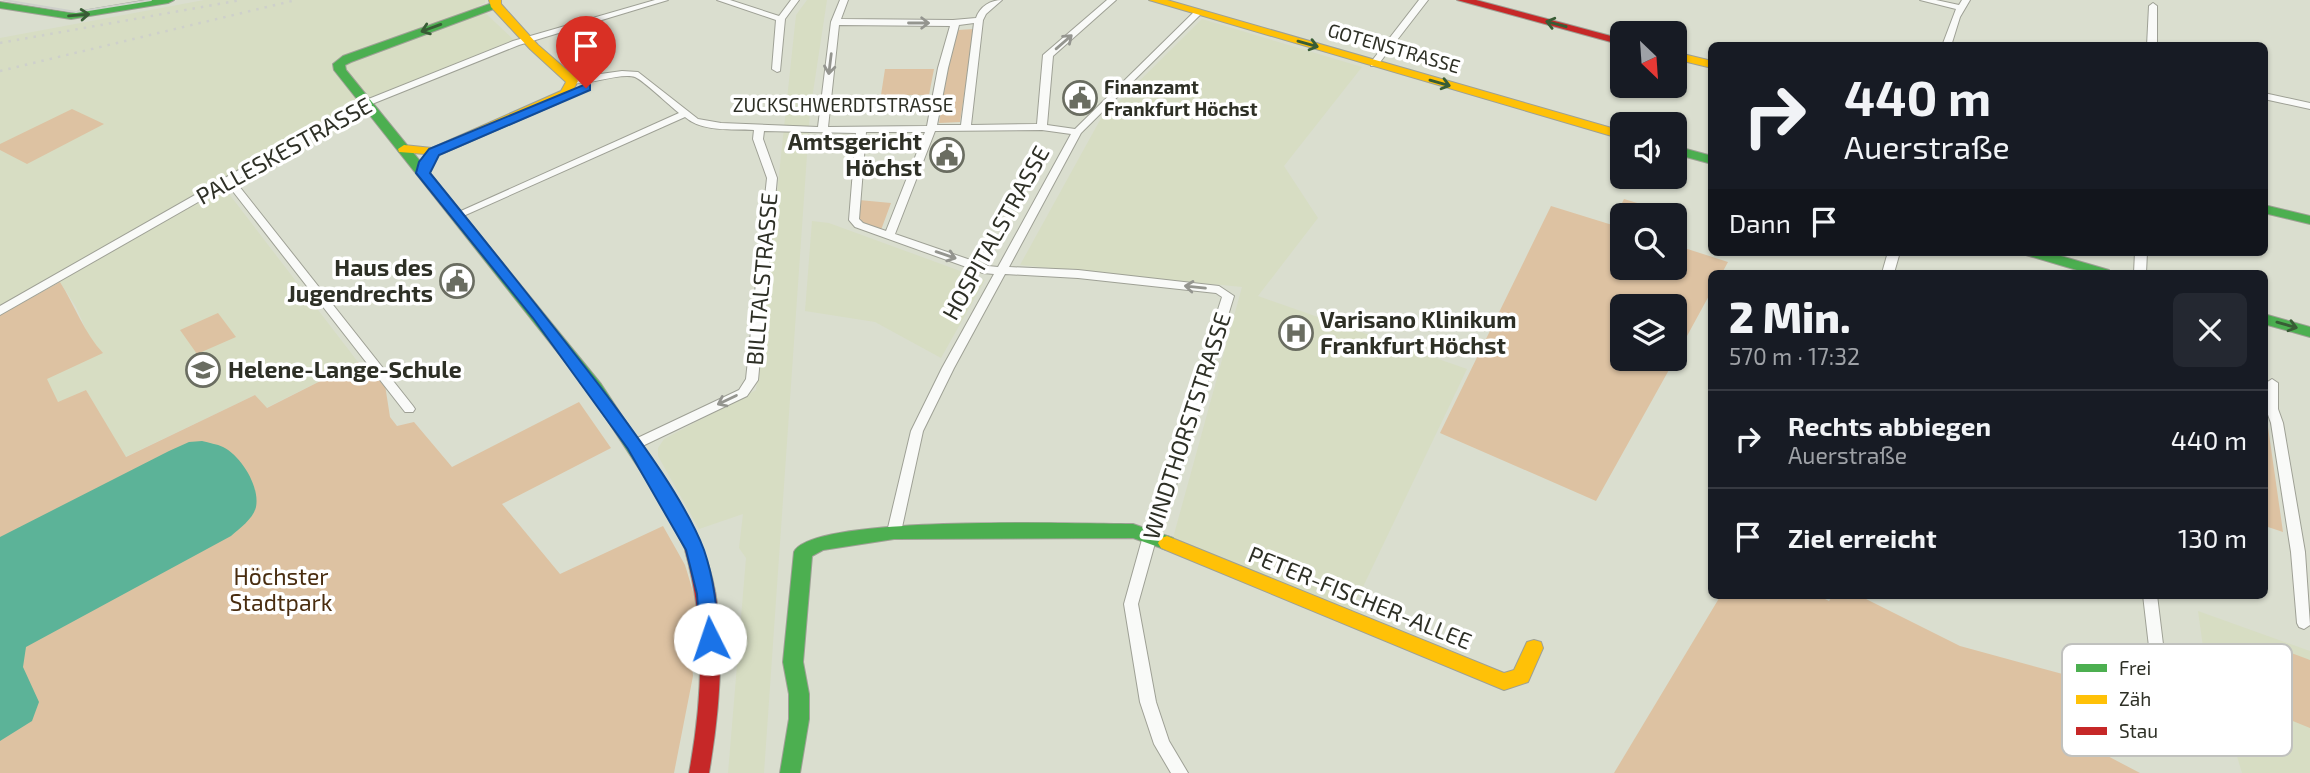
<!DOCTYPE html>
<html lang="de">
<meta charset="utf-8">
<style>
:root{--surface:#171b24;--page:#242831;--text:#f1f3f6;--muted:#9ea1a6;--line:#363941}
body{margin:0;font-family:"Exo 2",sans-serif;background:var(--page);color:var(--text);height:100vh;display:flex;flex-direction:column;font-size:26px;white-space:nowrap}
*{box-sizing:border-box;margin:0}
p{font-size:23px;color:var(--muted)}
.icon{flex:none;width:38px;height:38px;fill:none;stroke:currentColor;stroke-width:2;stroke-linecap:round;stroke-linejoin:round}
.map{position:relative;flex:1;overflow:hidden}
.details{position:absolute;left:1708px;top:270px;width:560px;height:329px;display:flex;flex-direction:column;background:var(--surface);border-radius:10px;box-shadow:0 2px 5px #0004}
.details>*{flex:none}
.hud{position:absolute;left:1708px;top:42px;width:560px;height:214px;border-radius:10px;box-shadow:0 2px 5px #0004;background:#171b24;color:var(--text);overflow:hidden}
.needle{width:46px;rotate:155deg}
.buttons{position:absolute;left:1610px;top:21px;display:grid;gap:14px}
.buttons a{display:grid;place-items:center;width:77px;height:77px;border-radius:10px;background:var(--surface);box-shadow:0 2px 5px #0004;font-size:35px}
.pin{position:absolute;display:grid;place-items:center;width:60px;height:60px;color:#fff;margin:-72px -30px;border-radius:50% 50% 50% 0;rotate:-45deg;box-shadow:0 0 7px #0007}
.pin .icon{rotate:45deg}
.me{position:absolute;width:77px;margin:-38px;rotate:356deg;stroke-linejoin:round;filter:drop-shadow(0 0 5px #0008)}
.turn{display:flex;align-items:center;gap:24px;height:147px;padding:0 21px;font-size:32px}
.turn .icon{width:91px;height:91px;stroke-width:2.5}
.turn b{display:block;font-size:49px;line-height:60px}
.then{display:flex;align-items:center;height:66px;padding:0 21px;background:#0003;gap:14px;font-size:26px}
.round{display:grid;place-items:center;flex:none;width:74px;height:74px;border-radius:10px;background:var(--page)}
.head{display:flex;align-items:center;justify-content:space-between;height:119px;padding:0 21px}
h1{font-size:42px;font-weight:800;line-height:52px}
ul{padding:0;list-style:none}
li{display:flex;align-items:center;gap:21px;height:98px;padding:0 21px;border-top:2px solid var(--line)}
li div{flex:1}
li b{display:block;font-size:26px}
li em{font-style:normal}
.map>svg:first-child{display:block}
</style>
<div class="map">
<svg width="2310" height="773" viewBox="0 0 2310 773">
<rect width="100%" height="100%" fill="#dadecf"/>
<path fill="#d7ddc3" d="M204,0H485V3L478,6L514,40L351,106L214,185L226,190L358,362L266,408L255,395L125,457L86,390L58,403L46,379L90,339L76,307L60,282L52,277L0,306V38Z
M807,0H827L810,112L764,773H728L746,558L739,548L743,514L699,529L658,456V448L664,439L756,390L796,15Z
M1202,19L1362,67L1284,166L1318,218L1258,296L1467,369L1351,612L1173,538L1242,287L1020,265L1100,120Z
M812,221L829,223L985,280L941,358L875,322L805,311Z
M2198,611L2310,651V773H2242L2221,703L2210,697Z"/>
<path fill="#ddc2a2" d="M974,29L960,122L939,123L948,67L958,30Z
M885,69H934L929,95H881Z
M72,109L104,124L27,164L0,150V144Z
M1624,199L1687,218L1679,239L1675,237V215H1622V221L1614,219Z
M859,200L891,203L881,230L862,225L857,217Z
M1551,206L1622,228V268H1675V245L1728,262L1722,273H1712L1711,292L1675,358V306H1622V359H1675L1596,501L1440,433Z
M60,282C75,306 84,333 103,353L47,379L58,402L86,390L126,457L255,395L267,408L358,362L385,385L390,417L397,426L414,422L452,467L579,402L611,448L502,504L560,574L663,526L685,565L698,608L688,619L693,676L674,773H0V315Z
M218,313L236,337L197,354L180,330Z
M2265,413H2266L2283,532L2265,526Z
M1721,595H1817L1829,601L1833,595H1858L1960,646L2070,676L2079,741L2140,773H1614Z
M2283,650L2310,660V728L2283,717Z"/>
<path fill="#5cb398" d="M202,441C209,443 217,444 223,447C241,456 260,486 256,507C253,519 240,528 231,536L26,647L23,667L39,702L32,721L0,741V537L169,451L189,442Z"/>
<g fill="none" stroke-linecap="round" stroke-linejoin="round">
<g stroke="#9ea095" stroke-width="2">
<path id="street" d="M655,0H668L519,45L357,110L235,181L413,406L415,409L413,412H405L228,185L0,315V306L351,106L513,41Z
M717,0H730L779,16L791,0H799L785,19L780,71L777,72L772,69L776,20Z
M840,0H848L841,19L953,20L976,18C980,6 991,0 1002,0L986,14L983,20L971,125L1037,124L1043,55L1107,0H1116L1053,56L1047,125L1075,129L1195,11L1202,13L1081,133L1009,267L1078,270L1219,286L1234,296L1166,518L1157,536L1138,604L1156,702L1169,741L1188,773H1171L1154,744L1140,702L1124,604L1143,536L1152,518L1222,297L1216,293L1078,278L1005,274L954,368L923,431L901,532L899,536L894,537L889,536L887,532L911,431L942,368L994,274L983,273L855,227L849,220L856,133L764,131L763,139L777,178L758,380L747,396L634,450L629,448L628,445L629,442L739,390L746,379L767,178L753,139L754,130C732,129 702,132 685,117L461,217H453L452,215L679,113C669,105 644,81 635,77C621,72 587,86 569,83V79L572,78L622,71L638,72L698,119L721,123L818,127L831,22ZM974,23L961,125H937L948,68L959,25ZM839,25L950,26L938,68L927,126L828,127ZM1042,130L1071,134L998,267L988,266L895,234L935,131ZM866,132H925L886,231L863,223L859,219Z
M1419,0H1428L1377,66H1371V62Z
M1920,0H1936L1959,5L1962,0H1970L1960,17L1951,46H1942L1956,9Z
M2153,3L2157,6V46H2147L2149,6Z
M2264,93L2310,103V109L2264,99Z
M1888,252H1900L1894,273H1882Z
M2135,252H2147L2146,273H2134Z
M2272,379L2278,383V409L2283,423L2305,552L2310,625L2304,629L2299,627L2297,623L2291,552L2271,423L2266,409V383Z
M2143,595H2157L2167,677L2217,695L2220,700L2217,705L2212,707L2155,686L2153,681Z"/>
</g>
<g stroke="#9ea095" stroke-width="2">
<path id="fast" d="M148,0H174L168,3L71,19L0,8V2L71,13Z
M495,2L501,5L499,7L351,62L345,65L346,70L601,384L679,502L703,550L700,555L694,557L688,555L666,510L589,392L334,70L333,64L343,56Z
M1675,146L1712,156V164L1675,154Z
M2264,205L2310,216V224L2264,213Z
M2024,252H2047L2109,270L2111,273H2087L2026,255Z
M2264,314L2310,327V337L2264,324Z
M1133,524L1173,538L1176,543L1173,548L1167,550L1133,538L894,539L823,550L812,556L803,662L809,694V719L800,773H780L789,719V694L783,662L794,552C813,514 1083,524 1133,524Z"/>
</g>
<g stroke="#9ea095" stroke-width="2">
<path id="slow" d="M489,0H501V4L538,45L576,78L578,81L570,96L559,103L439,155L399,152L398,149L404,145L432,148L561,91L566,82L530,49L491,7Z
M1149,0H1167L1622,131V139Z
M1675,52L1712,61V68L1675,59Z
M1167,536L1504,673L1514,670L1527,642L1534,640L1541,642L1543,648L1528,682L1504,690L1161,548L1158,543L1161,538Z"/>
</g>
<g stroke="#9ea095" stroke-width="2">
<path id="jam" d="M1457,0H1476L1622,39V45Z
M694,543L700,545C731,605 720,709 709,773H689C703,697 706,625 685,550L688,545Z"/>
</g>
<use href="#street" fill="#f9faf8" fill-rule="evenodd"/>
<use href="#fast" fill="#4caf50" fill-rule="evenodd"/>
<use href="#slow" fill="#ffc107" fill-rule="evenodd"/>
<use href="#jam" fill="#c62828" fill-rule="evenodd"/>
<path stroke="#ced0cb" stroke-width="2" d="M4,0L76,12L151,0"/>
<path stroke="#ced0cb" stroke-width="2.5" stroke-dasharray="2.5 6" stroke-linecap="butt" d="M0,43L241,0
M0,71L296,0"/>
</g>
<defs><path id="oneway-shaft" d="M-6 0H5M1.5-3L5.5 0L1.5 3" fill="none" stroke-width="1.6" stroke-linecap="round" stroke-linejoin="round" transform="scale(1.75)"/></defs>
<g stroke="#385c35">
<use href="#oneway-shaft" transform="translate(79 15) rotate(-5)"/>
<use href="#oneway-shaft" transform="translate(1556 24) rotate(-165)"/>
<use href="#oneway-shaft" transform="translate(431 28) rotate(160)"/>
<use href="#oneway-shaft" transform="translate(1308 44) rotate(16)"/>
<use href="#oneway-shaft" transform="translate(1440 83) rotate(16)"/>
<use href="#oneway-shaft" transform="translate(2287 325) rotate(16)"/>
</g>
<g stroke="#94958f">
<use href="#oneway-shaft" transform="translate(919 23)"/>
<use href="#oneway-shaft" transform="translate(1064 42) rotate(-41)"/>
<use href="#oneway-shaft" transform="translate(830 64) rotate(97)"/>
<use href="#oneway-shaft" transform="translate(946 255) rotate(19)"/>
<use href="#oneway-shaft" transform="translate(1195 287) rotate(-174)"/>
<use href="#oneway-shaft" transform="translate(727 400) rotate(154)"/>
</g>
<path fill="#1a73e8" stroke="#114b97" stroke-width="2" d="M586,84L590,85V90L439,155L430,173C490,247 550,321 608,397C639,439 686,502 704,550C714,579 717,609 719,639L716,645L710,647L703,645L700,639L697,594L686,550L628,449L533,318L416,173L419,162L429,149Z"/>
<defs>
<g id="civic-ring" transform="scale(1.75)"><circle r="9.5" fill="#fff" stroke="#6a6d61" stroke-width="1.5"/><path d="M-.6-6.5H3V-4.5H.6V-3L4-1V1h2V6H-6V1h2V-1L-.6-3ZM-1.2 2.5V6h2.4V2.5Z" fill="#6a6d61"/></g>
<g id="hospital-ring" transform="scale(1.75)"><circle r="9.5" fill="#fff" stroke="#6a6d61" stroke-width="1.5"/><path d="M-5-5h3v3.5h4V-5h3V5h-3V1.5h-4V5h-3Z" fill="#6a6d61"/></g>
<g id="school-ring" transform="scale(1.75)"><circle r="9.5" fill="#fff" stroke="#6a6d61" stroke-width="1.5"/><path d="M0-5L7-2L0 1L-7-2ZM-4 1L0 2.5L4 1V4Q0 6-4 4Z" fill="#6a6d61"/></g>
</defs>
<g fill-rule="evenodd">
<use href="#civic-ring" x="1080" y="98"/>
<use href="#civic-ring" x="947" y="155"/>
<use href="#civic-ring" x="457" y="281"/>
<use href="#hospital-ring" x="1296" y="333"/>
<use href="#school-ring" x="203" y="370"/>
</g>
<g text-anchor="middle" stroke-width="7" stroke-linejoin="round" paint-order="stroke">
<g font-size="19" fill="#2e3026" stroke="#fff">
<text transform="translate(1394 48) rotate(16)" y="7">GOTENSTRASSE</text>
<text x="843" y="112">ZUCKSCHWERDTSTRASSE</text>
</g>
<g font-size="19" font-weight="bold" fill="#2e3026" stroke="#fff" text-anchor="start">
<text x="1104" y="94">Finanzamt<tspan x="1104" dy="22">Frankfurt Höchst</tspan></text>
</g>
<g font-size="23" font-weight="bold" fill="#2e3026" stroke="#fff" text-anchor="end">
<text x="922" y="150">Amtsgericht<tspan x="922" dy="26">Höchst</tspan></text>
<text x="433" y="276">Haus des<tspan x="433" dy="26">Jugendrechts</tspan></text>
<text x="1320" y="328" text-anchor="start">Varisano Klinikum<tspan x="1320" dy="26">Frankfurt Höchst</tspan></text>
<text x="228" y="378" text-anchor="start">Helene-Lange-Schule</text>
</g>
<g font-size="23" fill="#2e3026" stroke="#fff">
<text transform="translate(284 151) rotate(-29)" y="8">PALLESKESTRASSE</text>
<text transform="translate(996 233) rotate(-61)" y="8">HOSPITALSTRASSE</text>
<text transform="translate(762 279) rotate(-85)" y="8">BILLTALSTRASSE</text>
<text transform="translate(1187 426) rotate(-72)" y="8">WINDTHORSTSTRASSE</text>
<text transform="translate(1360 598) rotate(22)" y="8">PETER-FISCHER-ALLEE</text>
</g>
<g font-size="23" fill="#492d10" stroke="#fff">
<text x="281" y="585">Höchster<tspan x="281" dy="26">Stadtpark</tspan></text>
</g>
</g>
<rect x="2062" y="644" width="230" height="112" rx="10" fill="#fff" stroke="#c0c1be" stroke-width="2"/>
<rect x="2076" y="664" width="31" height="8" fill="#4caf50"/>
<rect x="2076" y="695" width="31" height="9" fill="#ffc107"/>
<rect x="2076" y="727" width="31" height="8" fill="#c62828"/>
<g font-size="19" fill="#2e3026">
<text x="2119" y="675">Frei</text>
<text x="2119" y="706">Zäh</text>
<text x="2119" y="738">Stau</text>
</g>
</svg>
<div class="buttons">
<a><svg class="needle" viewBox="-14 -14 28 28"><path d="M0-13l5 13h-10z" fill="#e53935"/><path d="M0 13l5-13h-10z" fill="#9ea1a6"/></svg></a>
<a><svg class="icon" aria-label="sound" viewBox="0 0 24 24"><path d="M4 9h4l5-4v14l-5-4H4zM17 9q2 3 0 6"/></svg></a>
<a><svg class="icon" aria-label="search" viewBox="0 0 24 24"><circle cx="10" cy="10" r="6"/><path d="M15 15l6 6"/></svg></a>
<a><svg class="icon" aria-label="layers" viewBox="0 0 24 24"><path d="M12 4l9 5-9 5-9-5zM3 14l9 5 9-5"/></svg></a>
</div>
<div class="pin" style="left:586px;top:88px;background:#d93025"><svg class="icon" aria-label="arrive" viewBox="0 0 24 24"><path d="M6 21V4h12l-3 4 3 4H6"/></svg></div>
<svg class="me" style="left:710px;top:639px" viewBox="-20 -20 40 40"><circle r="19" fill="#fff"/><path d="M0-13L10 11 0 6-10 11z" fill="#1a73e8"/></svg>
<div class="hud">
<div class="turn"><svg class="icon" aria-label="right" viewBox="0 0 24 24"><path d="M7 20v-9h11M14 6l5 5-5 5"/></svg><div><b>440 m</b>Auerstraße</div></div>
<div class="then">Dann<svg class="icon" aria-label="arrive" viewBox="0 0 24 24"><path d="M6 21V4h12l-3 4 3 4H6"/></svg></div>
</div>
<section class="details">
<div class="head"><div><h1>2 Min.</h1><p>570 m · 17:32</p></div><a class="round"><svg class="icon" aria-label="close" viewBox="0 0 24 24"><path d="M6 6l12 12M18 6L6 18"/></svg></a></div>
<ul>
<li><svg class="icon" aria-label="right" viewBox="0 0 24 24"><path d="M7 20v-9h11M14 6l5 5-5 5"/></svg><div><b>Rechts abbiegen</b><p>Auerstraße</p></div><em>440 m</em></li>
<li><svg class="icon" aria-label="arrive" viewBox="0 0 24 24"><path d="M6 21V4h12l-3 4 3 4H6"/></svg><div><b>Ziel erreicht</b></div><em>130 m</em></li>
</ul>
</section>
</div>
